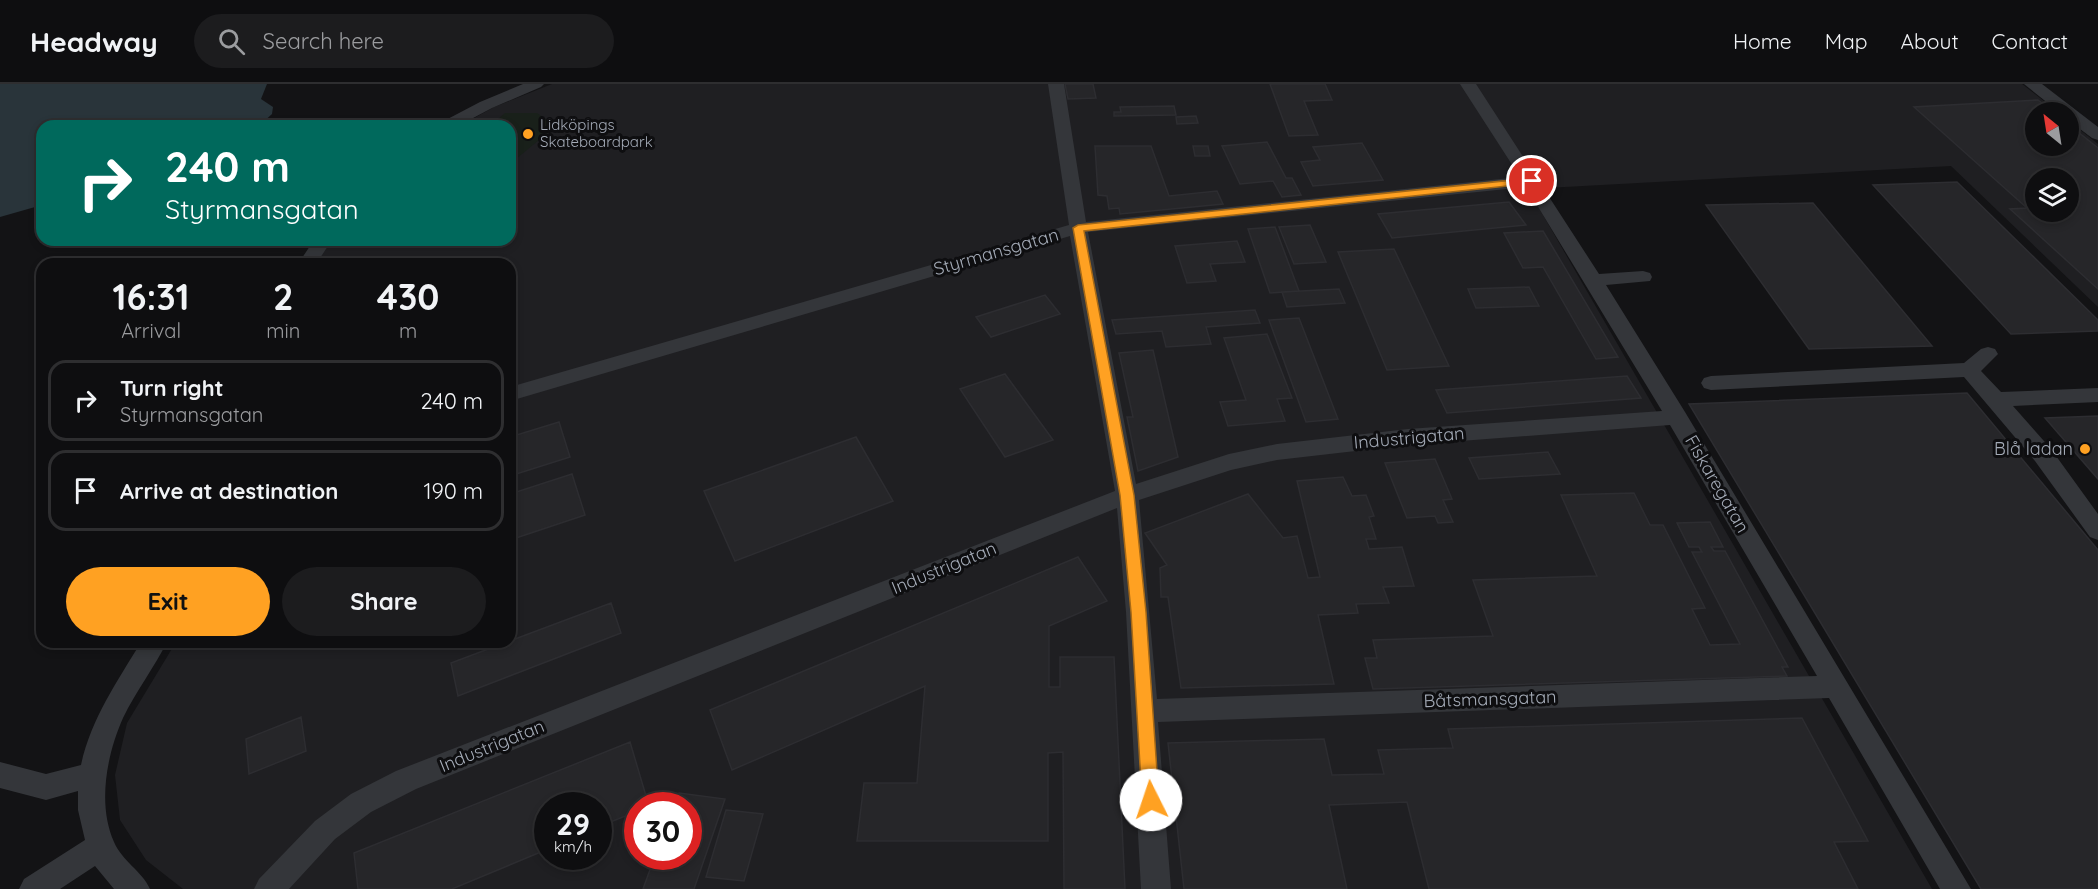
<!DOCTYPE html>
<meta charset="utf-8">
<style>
:root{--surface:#0e0e10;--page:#1c1c1e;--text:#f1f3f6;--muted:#9b9c9f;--line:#2e2e30;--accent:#ffa122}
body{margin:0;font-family:Quicksand,sans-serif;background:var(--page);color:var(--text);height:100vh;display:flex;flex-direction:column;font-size:22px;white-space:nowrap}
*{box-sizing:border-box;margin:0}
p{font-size:20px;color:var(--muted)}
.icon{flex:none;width:33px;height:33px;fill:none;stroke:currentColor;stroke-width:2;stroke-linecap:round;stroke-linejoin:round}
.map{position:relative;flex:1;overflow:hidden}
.side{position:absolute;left:36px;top:174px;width:480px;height:390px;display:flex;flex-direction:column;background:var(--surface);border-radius:18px;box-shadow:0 3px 9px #0003,0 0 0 2px var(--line)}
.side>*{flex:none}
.top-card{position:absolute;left:36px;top:36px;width:480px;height:126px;border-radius:18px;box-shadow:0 3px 9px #0003,0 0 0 2px var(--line);background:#00695c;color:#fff;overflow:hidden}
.needle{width:39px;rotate:330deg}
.buttons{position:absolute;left:2025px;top:18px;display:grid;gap:12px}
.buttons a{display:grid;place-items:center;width:54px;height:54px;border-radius:50%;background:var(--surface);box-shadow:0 3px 9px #0003,0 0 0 2px var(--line);font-size:30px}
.speed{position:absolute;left:534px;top:708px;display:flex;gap:12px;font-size:30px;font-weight:700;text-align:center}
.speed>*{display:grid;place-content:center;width:78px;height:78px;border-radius:50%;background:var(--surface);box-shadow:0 3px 9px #0003,0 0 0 2px var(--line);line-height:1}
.speed small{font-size:15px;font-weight:400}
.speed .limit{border:9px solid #d22;background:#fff;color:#111}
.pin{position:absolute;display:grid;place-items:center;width:51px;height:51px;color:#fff;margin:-26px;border:3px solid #fff;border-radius:50%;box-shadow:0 2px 6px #0007}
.me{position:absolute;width:66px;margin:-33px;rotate:356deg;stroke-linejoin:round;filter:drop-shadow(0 0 4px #0008)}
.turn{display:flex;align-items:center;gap:21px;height:126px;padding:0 30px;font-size:27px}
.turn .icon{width:78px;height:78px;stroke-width:2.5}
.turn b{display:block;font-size:42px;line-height:51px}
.eta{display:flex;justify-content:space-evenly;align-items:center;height:102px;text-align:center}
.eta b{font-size:36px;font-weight:700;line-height:42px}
.cta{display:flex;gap:12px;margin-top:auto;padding:12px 30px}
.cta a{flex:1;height:69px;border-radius:36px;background:var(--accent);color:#111;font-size:24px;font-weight:700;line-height:69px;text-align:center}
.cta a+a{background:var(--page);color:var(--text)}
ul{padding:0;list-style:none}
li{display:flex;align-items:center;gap:18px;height:81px;margin:0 12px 9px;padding:0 18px;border:3px solid var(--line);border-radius:18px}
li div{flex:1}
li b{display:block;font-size:22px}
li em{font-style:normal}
header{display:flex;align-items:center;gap:36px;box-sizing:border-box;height:84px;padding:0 30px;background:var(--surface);border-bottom:2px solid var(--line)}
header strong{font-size:28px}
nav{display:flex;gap:33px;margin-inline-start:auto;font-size:21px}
.search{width:420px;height:54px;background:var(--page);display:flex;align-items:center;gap:15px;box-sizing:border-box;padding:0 21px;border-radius:33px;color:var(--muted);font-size:22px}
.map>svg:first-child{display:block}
</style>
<header>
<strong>Headway</strong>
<div class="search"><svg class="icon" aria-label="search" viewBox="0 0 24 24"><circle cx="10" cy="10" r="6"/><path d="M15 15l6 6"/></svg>Search here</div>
<nav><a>Home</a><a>Map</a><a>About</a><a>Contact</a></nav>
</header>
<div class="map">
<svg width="2098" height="805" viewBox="0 0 2098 805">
<rect width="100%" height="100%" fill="#131315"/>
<path fill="#1f1f22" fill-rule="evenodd" d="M552,0H2022L2058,28H2036V62H2068L2069,37L2098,60V223L1951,82L1528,105L1932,805H183L146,776L120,736L115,691L127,639L176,558H510V180H314L332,156H510V42H460L494,23ZM2036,94H2068V128H2036ZM548,722H598V772H548ZM638,722H688V772H638Z"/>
<path fill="#19201a" d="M505,29H537L556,42L510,80V42H490Z"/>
<path fill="#29343a" d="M0,0H267L261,15L273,23L272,30L259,42H42V121L0,133Z"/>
<path fill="#262629" stroke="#2d2d31" stroke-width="1.5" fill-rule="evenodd" d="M1065,0H1093L1096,14L1068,15Z
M1270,0H1325L1332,16L1304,17L1318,51L1289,52Z
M2038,16L2054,28H2036V62H2068V40L2098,64V205L2010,125L2027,124L1914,23ZM2036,94H2068V128H2036Z
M1174,22L1176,31L1114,32V28H1121L1120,23Z
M1196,32L1198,39L1177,40L1176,33Z
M1267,58L1286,94H1292L1301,111L1282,113L1273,97L1240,100L1222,62Z
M1362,59L1383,96L1313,102L1301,78L1320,76L1313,63Z
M1095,62H1151L1169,112L1217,107L1223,120L1120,130L1119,124L1109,125L1107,112L1098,111Z
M1193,62H1208L1210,72H1195Z
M1957,98L2098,236V247L2011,250L1873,101Z
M1509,118L1526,141L1392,154L1378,130Z
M1813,119L1932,262L1809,265L1706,121Z
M1310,141L1326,178L1294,180L1279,143Z
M1275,143L1299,207L1270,209L1248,145Z
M1543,147L1618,273L1596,275L1543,183L1523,184L1504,149Z
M1237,157L1245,178L1210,180L1216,197L1187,199L1175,162Z
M1394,165L1449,282L1387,286L1338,168Z
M1529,203L1539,222L1476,224L1468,205Z
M1339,205L1345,219L1287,223L1282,208Z
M1045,211L1060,230L991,253L976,233Z
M1255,226L1260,239L1206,243L1211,260L1166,263L1162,247L1116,250L1112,236Z
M1299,234L1338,335L1306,338L1269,236Z
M1267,250L1292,314L1277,315L1285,337L1228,342L1220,318L1246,316L1224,254Z
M1153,266L1178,373L1138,387L1127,333H1133L1119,269Z
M1005,290L1053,356L1005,373L960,305Z
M1627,292L1641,314L1447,329L1436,306Z
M1967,309L2098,466V805H1981L1689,320Z
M2098,332V395L2045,334Z
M559,338L570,373L510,392V353Z
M856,353L893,417L735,477L704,407Z
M1548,368L1560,390L1479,395L1469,374Z
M1435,375L1452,415L1443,416L1453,438L1438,439L1435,432L1407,434L1385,379Z
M572,390L585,431L510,456L512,464L510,465V410Z
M1343,393L1352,412L1366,411L1374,432L1369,433L1376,455H1366L1369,465L1402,463L1414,502L1383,503L1389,519L1356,520L1358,529L1318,531L1334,600L1181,604L1168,513H1161L1160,484L1167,481L1145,449L1248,410L1283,454L1297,452L1308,494L1320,493L1297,397Z
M1634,409L1650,441H1663L1705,524L1692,525L1710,561L1740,560L1692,468H1702L1699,463H1689L1677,439L1710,438L1723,463H1711L1714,467H1725L1788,583H1782L1787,592L1373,605L1365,574H1377L1373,556L1493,552L1473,496L1597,492L1561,411Z
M1078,473L1107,517L1049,542V603H1060V573H1114L1125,805H1064L1063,668L1048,669V757H857L864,699H917L925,602L732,686L710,626Z
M611,519L621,549L458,612L451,579Z
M301,633L306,667L249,690L246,655Z
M1802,634L1868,757L1834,758L1858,805H1429L1407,718L1329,721L1347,805H1184L1168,659L1324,655L1332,691L1384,690L1378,666L1453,664L1448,645Z
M630,658L649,722H638V727L598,743V722H548V765L452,805H358L354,769Z
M679,709L725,715L694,805H643L655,772H688V722H675Z
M726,726L763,730L744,797L706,793Z"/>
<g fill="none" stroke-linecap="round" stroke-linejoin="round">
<path fill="#34363a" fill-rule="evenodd" d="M523,0H544L541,3L492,24L458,42H438L440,39L480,18Z
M1048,0H1064L1086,138L1520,93L1460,0H1476L1599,190L1643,187L1650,189L1652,193L1650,197L1606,201L1685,328L1971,805H1940L1829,614L1158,638L1171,805H1141L1126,528L1117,424L416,705L371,728L335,755L289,805H254L259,795L315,737L351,710L396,687L1115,407L1070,152L510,317V303L1069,141ZM1526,103L1662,327L1408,345L1277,360L1229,370L1136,400L1088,148ZM1670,341L1817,592L1157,615L1139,416L1231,386L1277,376L1408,361Z
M2024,0H2042L2098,43V56L2092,54L2068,36V28H2059Z
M314,156H332L316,180H298Z
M1988,263L1995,265L1998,270L1981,287L2001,308L2098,304V318L2013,322L2051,365L2098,430V456L2090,453L2035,377L1964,293L1711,306L1704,304L1701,299L1704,294L1711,292L1964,279L1981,265Z
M141,558H167C154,584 136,607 123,634C107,670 97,720 114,758C122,777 142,787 150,805H114L95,782L60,805H19L24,795L85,756L78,726V707L46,716L0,704V678L46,690L81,681C91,635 117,598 141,558Z"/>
</g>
<path fill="#ffa122" stroke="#a66916" stroke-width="1.5" d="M1532,94L1535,95V99L1084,147L1134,411L1146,528L1159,716L1157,722L1151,724L1145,722L1142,716L1131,528L1120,411L1073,144L1078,141Z"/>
<g fill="#ffa122" stroke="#0e0e10" stroke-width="2">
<circle cx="528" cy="50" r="6"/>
<circle cx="2085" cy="365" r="6"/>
</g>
<g text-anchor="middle" stroke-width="6" stroke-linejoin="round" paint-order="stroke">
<g font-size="15" fill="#a4abb7" stroke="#0e0e10" text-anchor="start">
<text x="540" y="46">Lidköpings<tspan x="540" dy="17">Skateboardpark</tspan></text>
</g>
<g font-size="18" fill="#a4abb7" stroke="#0e0e10">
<text transform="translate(996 168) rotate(-16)" y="6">Styrmansgatan</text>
<text transform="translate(1409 354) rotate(-5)" y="6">Industrigatan</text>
<text transform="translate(1717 400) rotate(60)" y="6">Fiskaregatan</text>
<text transform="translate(944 484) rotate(-22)" y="6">Industrigatan</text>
<text transform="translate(1490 615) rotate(-2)" y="6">Båtsmansgatan</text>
<text transform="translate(492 662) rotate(-22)" y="6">Industrigatan</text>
</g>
<g font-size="18" fill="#a4abb7" stroke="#0e0e10" text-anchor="end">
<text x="2073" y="371">Blå ladan</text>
</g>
</g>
</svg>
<div class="buttons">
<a><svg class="needle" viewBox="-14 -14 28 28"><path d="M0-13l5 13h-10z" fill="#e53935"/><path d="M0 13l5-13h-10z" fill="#9b9c9f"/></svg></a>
<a><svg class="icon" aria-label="layers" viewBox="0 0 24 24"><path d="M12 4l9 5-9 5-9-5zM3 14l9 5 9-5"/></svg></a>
</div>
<div class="speed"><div>29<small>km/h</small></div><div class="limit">30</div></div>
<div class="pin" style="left:1532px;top:97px;background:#d93025"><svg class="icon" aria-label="arrive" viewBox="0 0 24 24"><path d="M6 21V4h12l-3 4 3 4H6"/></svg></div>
<svg class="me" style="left:1151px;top:716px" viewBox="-20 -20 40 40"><circle r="19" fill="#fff"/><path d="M0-13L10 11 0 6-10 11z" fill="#ffa122"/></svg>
<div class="top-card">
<div class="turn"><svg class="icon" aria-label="right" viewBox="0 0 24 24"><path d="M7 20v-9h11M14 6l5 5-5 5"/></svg><div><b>240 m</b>Styrmansgatan</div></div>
</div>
<section class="side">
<div class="eta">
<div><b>16:31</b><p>Arrival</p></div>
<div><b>2</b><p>min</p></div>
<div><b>430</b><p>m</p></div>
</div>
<ul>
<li><svg class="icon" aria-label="right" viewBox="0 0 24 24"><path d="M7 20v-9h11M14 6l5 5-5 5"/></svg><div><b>Turn right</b><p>Styrmansgatan</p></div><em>240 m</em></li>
<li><svg class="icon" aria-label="arrive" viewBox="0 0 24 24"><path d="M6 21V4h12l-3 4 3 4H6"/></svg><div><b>Arrive at destination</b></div><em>190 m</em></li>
</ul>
<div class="cta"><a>Exit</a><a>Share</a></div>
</section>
</div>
